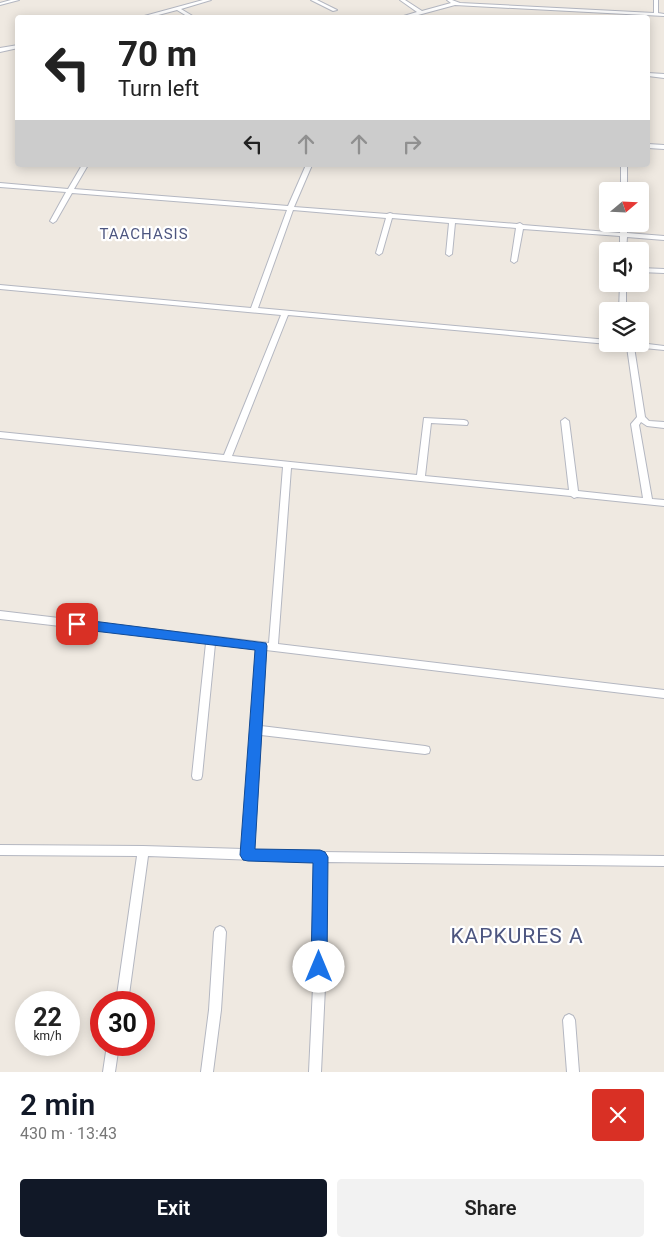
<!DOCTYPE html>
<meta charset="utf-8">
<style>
:root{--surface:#fff;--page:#f2f2f2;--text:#222;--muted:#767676;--accent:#111827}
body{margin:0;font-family:Roboto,sans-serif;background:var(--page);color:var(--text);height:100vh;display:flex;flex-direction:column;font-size:19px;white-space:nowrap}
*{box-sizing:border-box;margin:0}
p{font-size:16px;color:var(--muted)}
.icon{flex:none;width:28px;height:28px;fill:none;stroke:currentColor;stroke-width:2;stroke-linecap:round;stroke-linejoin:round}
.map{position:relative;height:1072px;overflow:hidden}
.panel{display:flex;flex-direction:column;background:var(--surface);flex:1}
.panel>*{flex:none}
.hud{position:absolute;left:15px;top:15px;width:635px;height:152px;border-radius:5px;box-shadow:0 2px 12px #0003;background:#fff;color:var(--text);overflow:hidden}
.needle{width:32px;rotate:71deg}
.buttons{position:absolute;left:599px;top:182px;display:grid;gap:10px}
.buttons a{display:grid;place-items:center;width:50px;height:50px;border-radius:5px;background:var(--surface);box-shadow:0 2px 12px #0003;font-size:25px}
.speed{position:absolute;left:15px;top:991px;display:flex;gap:10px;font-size:25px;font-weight:700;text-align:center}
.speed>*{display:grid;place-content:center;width:65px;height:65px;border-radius:50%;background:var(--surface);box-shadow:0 2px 12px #0003;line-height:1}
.speed small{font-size:12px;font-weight:400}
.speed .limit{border:8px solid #d22;background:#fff;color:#111}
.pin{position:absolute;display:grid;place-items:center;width:42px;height:42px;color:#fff;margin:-21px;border-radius:10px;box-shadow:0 2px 8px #0006}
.me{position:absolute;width:55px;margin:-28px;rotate:0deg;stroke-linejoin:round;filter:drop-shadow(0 0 4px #0008)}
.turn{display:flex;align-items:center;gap:18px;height:105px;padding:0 20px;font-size:22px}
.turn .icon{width:65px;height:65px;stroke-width:2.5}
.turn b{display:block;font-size:35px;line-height:42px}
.lanes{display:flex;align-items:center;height:48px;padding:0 20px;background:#0003;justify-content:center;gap:25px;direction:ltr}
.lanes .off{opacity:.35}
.round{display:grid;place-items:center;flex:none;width:52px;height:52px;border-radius:5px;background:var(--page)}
.overview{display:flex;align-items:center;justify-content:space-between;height:85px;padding:0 20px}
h1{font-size:30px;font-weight:600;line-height:38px;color:var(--accent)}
.primary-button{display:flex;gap:10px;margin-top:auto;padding:10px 20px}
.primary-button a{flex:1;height:58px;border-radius:5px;background:var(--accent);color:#fff;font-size:20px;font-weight:600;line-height:58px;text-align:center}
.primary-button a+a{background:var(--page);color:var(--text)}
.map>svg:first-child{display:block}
</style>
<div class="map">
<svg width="664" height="1072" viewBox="0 0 664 1072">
<rect width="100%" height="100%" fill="#efe9e1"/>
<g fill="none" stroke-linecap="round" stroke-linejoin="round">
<g stroke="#b4b7c1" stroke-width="2">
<path id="minor" d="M11,0H19L0,5V3Z
M203,0H211L181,9L196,18H190L177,10L147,18H137Z
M311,0H317L337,10L333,11Z
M400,0H405L422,11L451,3L447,0H452L460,3L654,13V0H658V13L664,14V16L455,5L407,18H397L417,12Z
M18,45V48L0,52V48Z
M648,73L664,74V78L648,76Z
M648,144L664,145V149L648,148Z
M82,165H88L74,189L288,206L306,165H312L294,207L387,214L390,213L393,214L517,224L520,223L523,225L620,233L621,224H627V233L664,236V240L627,237L626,251H620V236L523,229L517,261L514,263L511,261L516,228L455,223L452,254L449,256L446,254L449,223L392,218L382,253L379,255L376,253L386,218L293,210L258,308L608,340V344H610H608L288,315L232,456L417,475L424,418L464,420L467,421L468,423L467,425L431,423L425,476L569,490L561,421L565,418L569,421L578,491L643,498L631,424L637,417L627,347L620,346L619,344L640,343L664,346V350L634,347L645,417L649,421L664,422V428L647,426L641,422L639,425L652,499L664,500V506L577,497L574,498L571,496L291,468L278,644L664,690V698L266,650L261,726L425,746L429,747L430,750L429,753L425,754L261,735L254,850L320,852L664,856V866L326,862L325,987L321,1072H309L313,987L314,862L148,856L128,1002H116L137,856L0,855V845L143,846L243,849L256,649L215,644L202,776L201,779L197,780L193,779L192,776L206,643L0,619V611L269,643L283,467L0,438V432L224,455L281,315L0,289V285L251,308L287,210L72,193L56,221L53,223L50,221L66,192L0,187V183L68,189Z
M621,165H627V191H621Z
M640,268L664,269V273L640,272Z
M620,284H626V311H619Z
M220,926L224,928L226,932L221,1010L213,1072H201L209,1010L214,932L216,928Z
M569,1014L573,1016L575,1020L579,1072H567L563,1020L565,1016Z
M107,1045H119L115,1072H103Z"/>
</g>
<use href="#minor" fill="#fff" fill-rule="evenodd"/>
</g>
<path fill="#1a73e8" stroke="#114b97" d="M77,619L266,643L267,646L255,849L320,850L325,852L328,857L327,967L325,972L319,974L314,972L311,967L313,863L248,861L243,860L240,855L255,650L77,629L72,627L71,624L72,621Z"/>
<g text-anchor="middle" stroke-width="4.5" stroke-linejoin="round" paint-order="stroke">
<g font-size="15" letter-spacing="1" fill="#4d5680" stroke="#fff">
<text x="144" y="239">TAACHASIS</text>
</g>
<g font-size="21" letter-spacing="1" fill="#4d5680" stroke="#fff">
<text x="517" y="943">KAPKURES A</text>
</g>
</g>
</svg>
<div class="buttons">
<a><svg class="needle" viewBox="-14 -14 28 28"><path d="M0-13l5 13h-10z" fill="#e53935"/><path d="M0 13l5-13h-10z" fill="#767676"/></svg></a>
<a><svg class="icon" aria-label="sound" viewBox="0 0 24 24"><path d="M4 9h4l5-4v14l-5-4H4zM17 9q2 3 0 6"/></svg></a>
<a><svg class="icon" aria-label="layers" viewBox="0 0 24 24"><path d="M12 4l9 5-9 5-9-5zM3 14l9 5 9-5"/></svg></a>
</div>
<div class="speed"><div>22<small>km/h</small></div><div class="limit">30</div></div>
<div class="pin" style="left:77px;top:624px;background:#d93025"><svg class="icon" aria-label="arrive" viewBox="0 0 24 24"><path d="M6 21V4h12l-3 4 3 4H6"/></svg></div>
<svg class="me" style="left:319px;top:967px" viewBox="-20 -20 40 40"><circle r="19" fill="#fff"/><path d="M0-13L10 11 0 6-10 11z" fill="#1a73e8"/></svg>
<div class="hud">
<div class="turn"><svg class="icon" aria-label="left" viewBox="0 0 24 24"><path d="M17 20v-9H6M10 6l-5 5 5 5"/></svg><div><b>70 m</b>Turn left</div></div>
<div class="lanes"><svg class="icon" aria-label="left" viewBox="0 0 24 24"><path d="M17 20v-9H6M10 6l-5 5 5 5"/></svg><svg class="icon off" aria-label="ahead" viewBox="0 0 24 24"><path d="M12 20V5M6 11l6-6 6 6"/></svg><svg class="icon off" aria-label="ahead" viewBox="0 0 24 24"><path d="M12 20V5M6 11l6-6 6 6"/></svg><svg class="icon off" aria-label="right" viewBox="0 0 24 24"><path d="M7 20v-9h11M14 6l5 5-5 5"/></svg></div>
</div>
</div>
<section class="panel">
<div class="overview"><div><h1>2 min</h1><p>430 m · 13:43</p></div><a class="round" style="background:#d93025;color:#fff"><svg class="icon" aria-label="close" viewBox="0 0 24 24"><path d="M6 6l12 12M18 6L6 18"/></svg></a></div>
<div class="primary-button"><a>Exit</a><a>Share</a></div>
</section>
